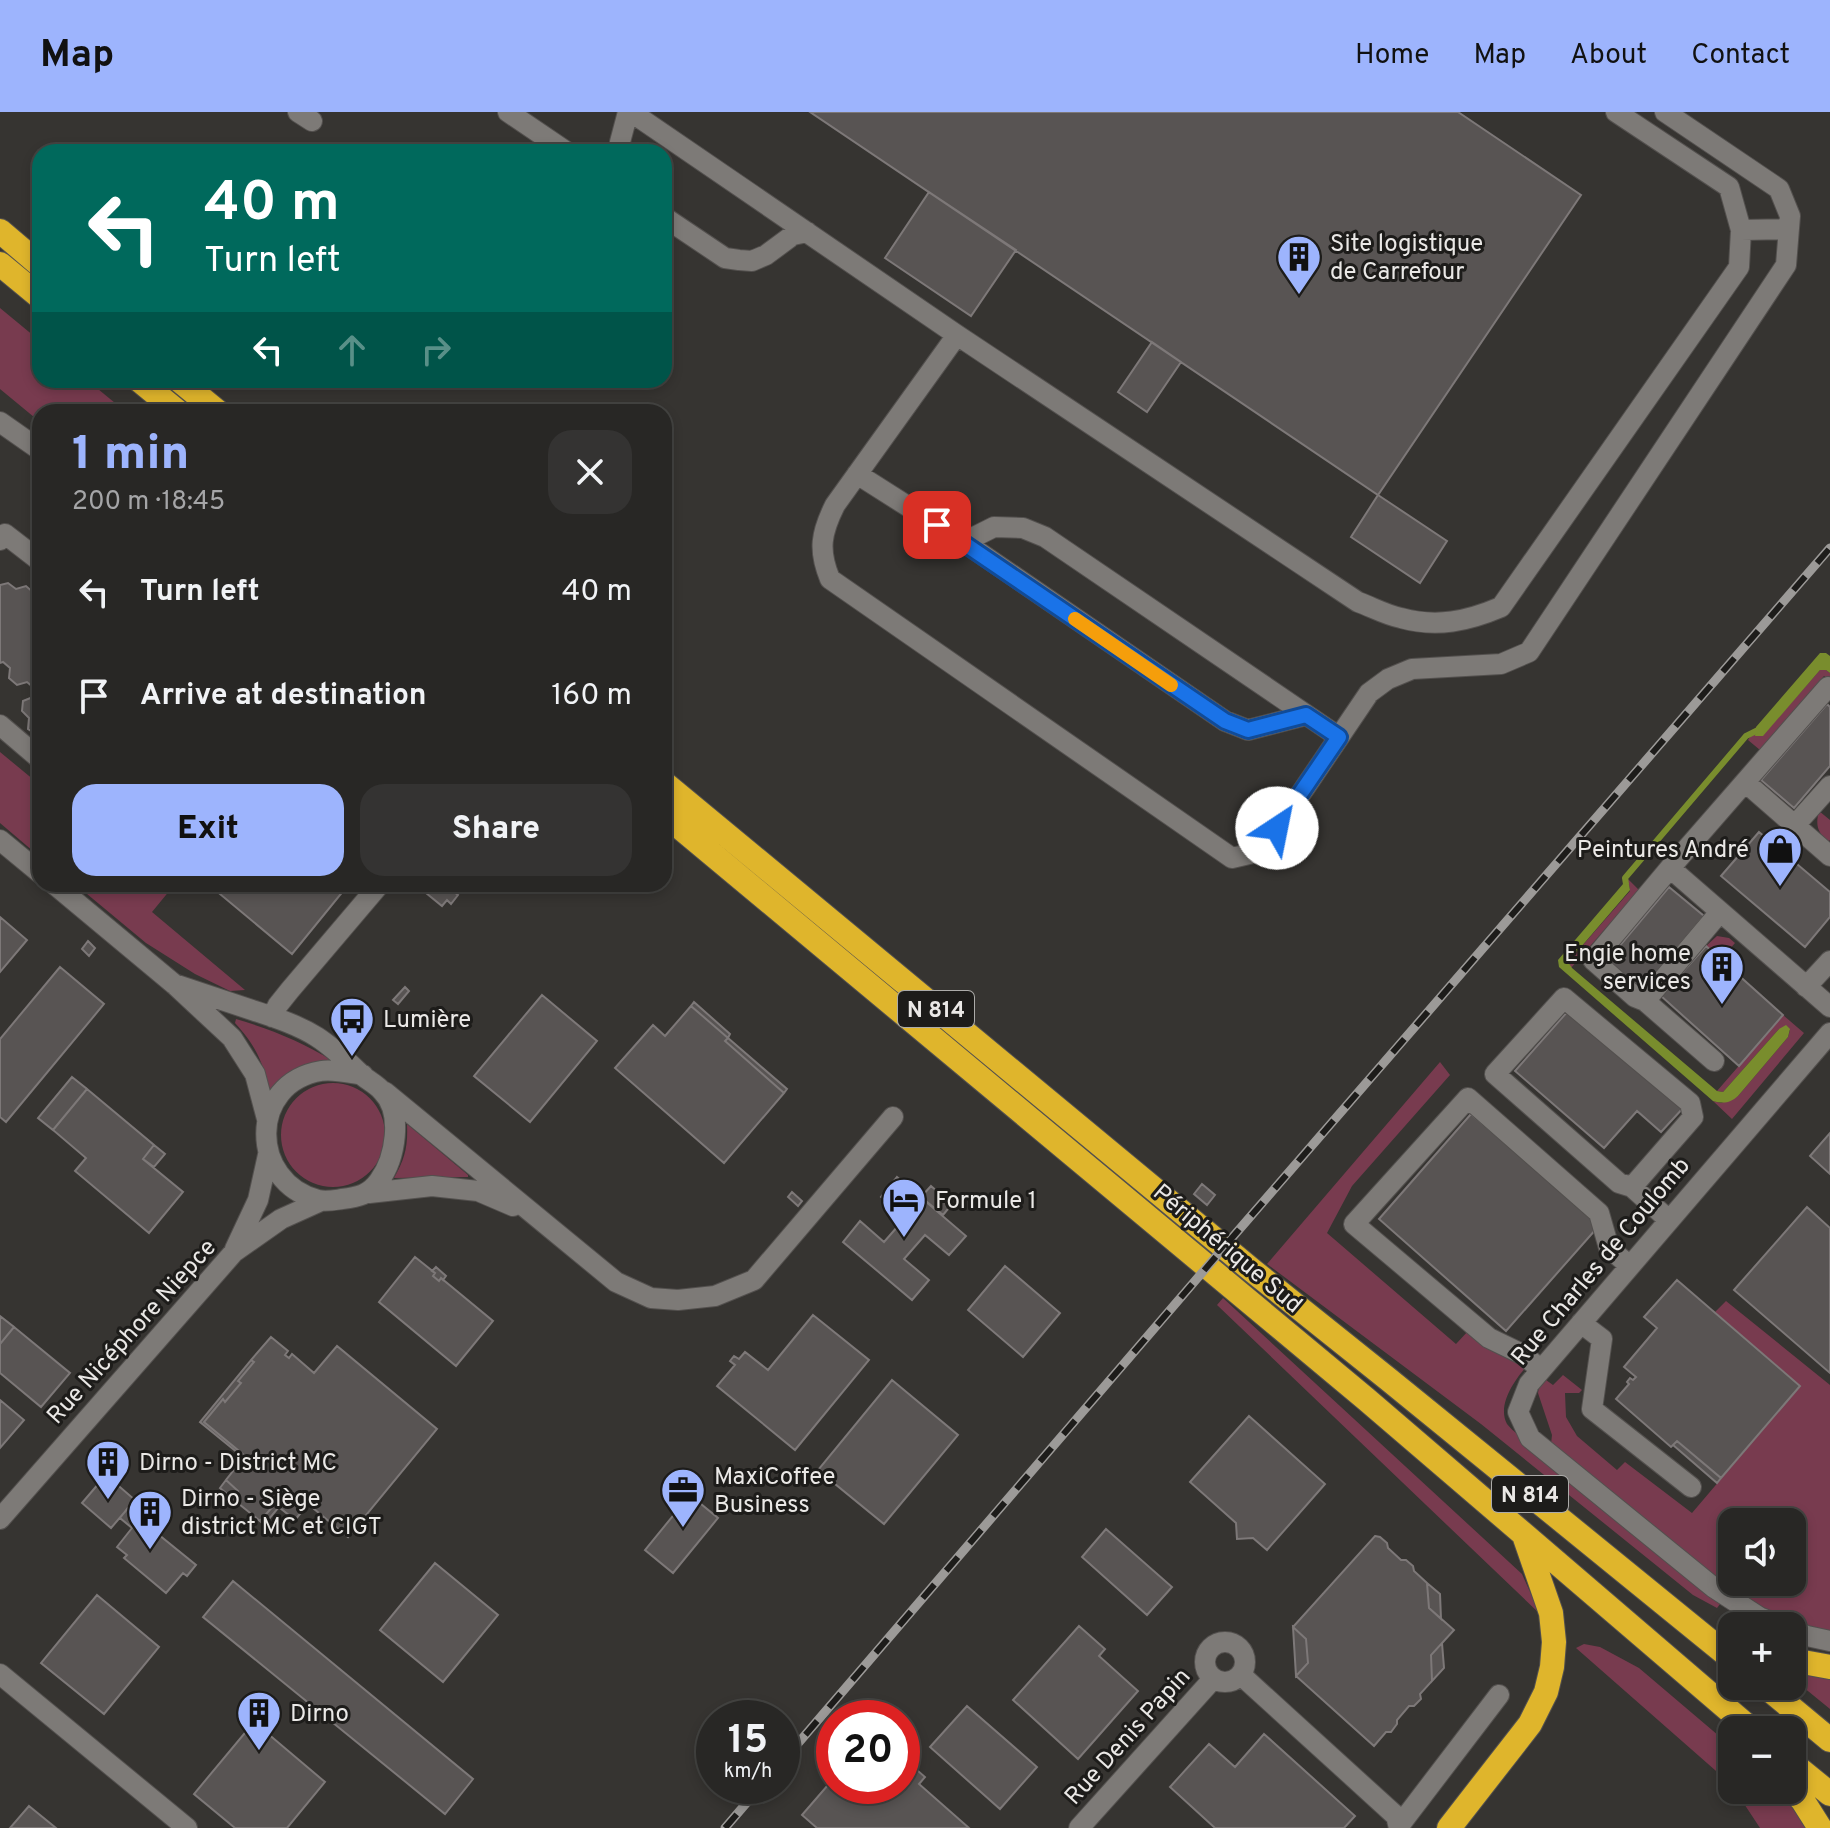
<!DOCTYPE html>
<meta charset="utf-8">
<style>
:root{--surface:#282725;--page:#343332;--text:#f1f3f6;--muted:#a5a5a7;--line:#444442;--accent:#9db4fd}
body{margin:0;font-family:Overpass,sans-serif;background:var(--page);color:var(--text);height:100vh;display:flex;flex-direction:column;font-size:30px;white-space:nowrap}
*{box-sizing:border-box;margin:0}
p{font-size:26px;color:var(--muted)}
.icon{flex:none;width:44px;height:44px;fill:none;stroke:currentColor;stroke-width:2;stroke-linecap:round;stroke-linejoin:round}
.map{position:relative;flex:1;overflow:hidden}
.sheet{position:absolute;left:32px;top:292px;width:640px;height:488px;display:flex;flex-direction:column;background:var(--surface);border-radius:24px;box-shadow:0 4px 12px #0003,0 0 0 2px var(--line)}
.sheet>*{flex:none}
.top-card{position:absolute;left:32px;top:32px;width:640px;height:244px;border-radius:24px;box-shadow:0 4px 12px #0003,0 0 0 2px var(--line);background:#00695c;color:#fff;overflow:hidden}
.tools{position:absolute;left:1718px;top:1396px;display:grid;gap:16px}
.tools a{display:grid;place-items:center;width:88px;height:88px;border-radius:16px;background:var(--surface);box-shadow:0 4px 12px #0003,0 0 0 2px var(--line);font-size:40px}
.speed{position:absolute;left:696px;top:1588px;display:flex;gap:16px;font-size:40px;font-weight:700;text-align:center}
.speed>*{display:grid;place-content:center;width:104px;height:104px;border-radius:50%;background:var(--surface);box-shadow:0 4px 12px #0003,0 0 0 2px var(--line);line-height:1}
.speed small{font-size:20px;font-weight:400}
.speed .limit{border:12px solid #d22;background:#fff;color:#111}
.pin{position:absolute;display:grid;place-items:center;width:68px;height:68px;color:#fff;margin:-34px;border-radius:16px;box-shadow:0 4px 12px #0006}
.me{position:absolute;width:88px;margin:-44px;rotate:34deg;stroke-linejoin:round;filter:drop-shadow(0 0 6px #0008)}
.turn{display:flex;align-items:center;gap:28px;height:168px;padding:0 40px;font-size:36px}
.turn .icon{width:104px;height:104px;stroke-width:2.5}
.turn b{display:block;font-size:56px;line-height:68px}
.lanes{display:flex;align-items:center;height:76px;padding:0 40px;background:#0003;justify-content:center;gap:40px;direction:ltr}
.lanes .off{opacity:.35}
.round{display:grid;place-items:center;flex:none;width:84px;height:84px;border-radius:24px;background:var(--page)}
.overview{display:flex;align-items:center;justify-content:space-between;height:136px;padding:0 40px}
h1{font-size:48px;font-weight:800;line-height:60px;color:var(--accent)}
.cta{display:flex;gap:16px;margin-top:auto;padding:16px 40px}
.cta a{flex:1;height:92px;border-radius:24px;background:var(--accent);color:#111;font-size:32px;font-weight:800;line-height:92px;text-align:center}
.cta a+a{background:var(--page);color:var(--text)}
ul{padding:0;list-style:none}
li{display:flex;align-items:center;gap:24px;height:104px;padding:0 40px}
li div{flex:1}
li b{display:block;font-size:30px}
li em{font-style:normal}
header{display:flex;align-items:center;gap:48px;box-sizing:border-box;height:112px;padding:0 40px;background:var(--accent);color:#111}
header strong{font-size:38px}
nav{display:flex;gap:44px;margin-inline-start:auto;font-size:28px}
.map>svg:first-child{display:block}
</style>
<header>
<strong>Map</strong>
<nav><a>Home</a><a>Map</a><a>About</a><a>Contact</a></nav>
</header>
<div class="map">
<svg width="1830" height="1716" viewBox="0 0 1830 1716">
<rect width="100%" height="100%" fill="#363431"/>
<path fill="#783b4f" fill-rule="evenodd" d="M0,196L40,229V268H87L126,300H40V310L0,277Z
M1820,558H1826L1830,561V568L1824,564L1760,638L1748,628L1756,615L1755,624L1763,623Z
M0,640L40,673V745L0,711Z
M1819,699L1830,708V728L1828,730C1818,720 1815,714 1819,699Z
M1628,767L1639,778L1571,856L1568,850L1630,779L1629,773L1623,772Z
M75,772H175L152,800L245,878L230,879L195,862L146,831Z
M1717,824L1729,826L1735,831L1720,848L1706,834Z
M1783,903L1804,921L1732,1007L1713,989L1721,991L1738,984L1788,925L1790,918L1779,917L1723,980L1717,979Z
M236,907C270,917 303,930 333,949C303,951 290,957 270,980C263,950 256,934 235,911Z
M1440,950L1450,963L1352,1074L1327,1121L1456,1232L1469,1218L1526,1255C1514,1269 1497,1293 1507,1312C1510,1316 1514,1319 1517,1322L1704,1476L1720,1492L1717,1496L1693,1483L1481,1312L1267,1152Z
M281 1023a52 52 0 1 1 104 0a52 52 0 1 1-104 0Z
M407,1012L468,1063V1065L394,1066C405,1046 408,1035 407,1012Z
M1223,1186L1522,1462L1540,1502L1217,1193Z
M1726,1189L1830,1273V1523L1760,1500L1717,1468L1551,1332L1552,1323L1538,1281L1539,1275L1546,1268L1553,1273L1563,1263L1582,1278L1579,1281H1565L1566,1305L1577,1324L1617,1358L1625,1350L1692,1401L1800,1274L1715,1200ZM1732,1410H1792V1470H1732Z
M1584,1532L1600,1535L1639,1556L1732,1635V1673L1576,1536Z
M1792,1554L1830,1563V1597L1792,1566Z
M1735,1678H1779L1793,1692L1809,1716H1760Z"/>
<path fill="#798d2d" d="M1820,541H1826L1830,544V561L1826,558H1820L1763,624H1755L1756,615Z
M1623,772L1629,773L1630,778L1568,850L1572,856L1717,979L1723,980L1779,917L1786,913L1790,917L1788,925L1738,984C1730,991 1724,992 1713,989L1559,855L1558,848Z"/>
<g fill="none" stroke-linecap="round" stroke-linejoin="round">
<path stroke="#798d2d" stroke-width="6" d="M1626,772L1625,766L1746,624L1756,619"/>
</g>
<path fill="#585453" stroke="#7d7878" stroke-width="2" d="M810,0H1458L1581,83L1378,383Z
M929,80L1016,138L971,204L885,146Z
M1152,230L1181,250L1147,300L1118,280Z
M1378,383L1447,429L1420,471L1351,425Z
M8,471L16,477L26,474L34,481L32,491L40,497V622L37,623L28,617L29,606L22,599L23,589L33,585L34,576L27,570L17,573L9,566L10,556L3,550L0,551V473Z
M1827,592L1830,595V654L1794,696L1761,668Z
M1759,720L1830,780V805L1805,835L1721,764Z
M208,772H349L292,842Z
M415,772H461L454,780L458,783L451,792L447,788L442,794Z
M1669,775L1704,804L1641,879L1606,850Z
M0,805L27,828L0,860Z
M88,829L95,836L89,844L82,837Z
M1706,834L1783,903L1739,954L1661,884Z
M60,855L104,892L6,1010L0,1005V927Z
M405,875L409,879L398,892L393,888Z
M542,883L597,929L530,1010L474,964Z
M694,890L730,922L728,926L691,894Z
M691,894L728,926L725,929L784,981L724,1051L615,956L653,913L665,924Z
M1568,899L1684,995L1661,1020L1637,999L1604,1036L1515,959Z
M728,926L787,977L784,981L725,929Z
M72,965L87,977L53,1018L38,1006Z
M87,977L154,1033L143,1047L183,1080L149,1121L75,1059L86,1046L53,1018Z
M1471,1002L1591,1104L1597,1116L1506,1219L1379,1107Z
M1830,1021V1062L1810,1044Z
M154,1033L165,1042L154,1055L143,1047Z
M897,1065L966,1124L949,1143L925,1123L904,1147L929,1168L912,1188L843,1130L860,1109L884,1130L905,1106L881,1085Z
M1202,1072L1215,1083L1207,1093L1194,1082Z
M931,1074L952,1092L943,1103L921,1085Z
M792,1080L802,1089L798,1094L788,1085Z
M1807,1095L1830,1116V1261L1734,1178Z
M415,1145L435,1161L433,1164L439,1169L441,1166L493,1209L456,1254L379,1190Z
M1005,1154L1060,1201L1023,1245L968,1198Z
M436,1155L446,1164L443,1168L441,1166L439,1169L433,1164L435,1161L432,1159Z
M1677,1168L1800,1274L1721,1366L1677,1329L1671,1335L1616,1287L1629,1272L1627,1270L1630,1266L1633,1268L1636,1265L1624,1255L1657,1216L1644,1205Z
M813,1203L869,1248L795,1338L717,1274L735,1253L730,1249L734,1244L739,1247L745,1240L768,1258Z
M0,1204L14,1215L0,1232Z
M14,1215L70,1261L41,1295L0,1261V1232Z
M271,1225L288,1239L285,1243L289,1246L292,1242L314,1261L337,1234L437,1317L348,1425L308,1392L295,1408L275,1392L260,1409L239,1392L238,1379L226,1368L245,1344L204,1310L223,1287L225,1290L241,1271L238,1269L254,1250L251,1248Z
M251,1248L254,1250L238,1269L241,1271L225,1290L223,1287L204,1310L245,1344L244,1346L200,1310Z
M892,1268L958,1323L884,1412L818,1358Z
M0,1288L24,1308L0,1336Z
M1249,1304L1325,1372L1267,1438L1253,1426L1237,1427L1236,1411L1190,1370Z
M1677,1329L1721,1366L1717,1371L1673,1333Z
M106,1363L135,1388L111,1416L82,1391Z
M226,1368L238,1379L239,1392L220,1376Z
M690,1383L718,1406L673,1461L645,1438Z
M275,1392L279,1395L264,1413L260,1409Z
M127,1397L196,1453L187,1464L183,1461L166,1481L124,1446L127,1443L117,1435L132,1416L120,1406Z
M1106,1417L1172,1475L1147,1503L1082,1445Z
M1375,1424L1380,1425L1387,1431L1388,1436L1401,1448H1406L1413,1454L1414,1459L1427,1471L1429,1496L1454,1518L1431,1543L1432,1569L1420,1582L1421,1587L1414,1594H1409L1397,1608V1612L1391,1620H1386L1374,1634L1296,1564L1308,1551L1306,1527L1293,1515Z
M435,1451L498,1503L443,1570L380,1518Z
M233,1469L473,1667L445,1702L203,1505Z
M1427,1471L1440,1482L1441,1507L1429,1496Z
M97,1483L159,1535L104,1602L41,1551Z
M1079,1514L1105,1537L1099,1544L1138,1579L1078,1647L1013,1588Z
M1293,1515L1306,1527L1308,1551L1296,1564Z
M1442,1531L1444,1556L1432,1569L1431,1543Z
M967,1594L1037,1655L1000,1697L930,1635Z
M254,1610L325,1670L287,1716H235L194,1682Z
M1264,1622L1355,1704L1344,1716H1215L1170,1675L1209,1632L1235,1655Z
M902,1645L925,1665L919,1672L969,1716H817L802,1703L834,1666V1674H902Z
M29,1694L56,1716H10Z"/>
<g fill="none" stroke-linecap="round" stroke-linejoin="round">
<g stroke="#53504e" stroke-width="22">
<path id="minor" d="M298,0L312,9
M508,0L567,40
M631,0L957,223L1358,490C1372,495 1386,503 1401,506C1437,516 1468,509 1501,495L1739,155L1741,118L1729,75L1616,0
M620,40V30L628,0
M664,105L725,146L739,148L752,149L766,143L793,123L807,120
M1741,118L1789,117
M957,223L835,393C821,421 818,438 830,467L1232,746L1262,739L1369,581L1388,567L1412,557L1501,552L1529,540L1786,153L1790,104L1779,77L1665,0
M0,310L40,338
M857,362L964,430L994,415L1023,416L1045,425L1339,625
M0,428L5,422L40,449
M964,430L1225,609L1248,618L1306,603
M0,613L40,647
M1745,670L1828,575L1830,576
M1795,713L1830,674
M0,728L40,761
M1670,756L1830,895
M54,772L174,872L232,926L255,962L267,1007
M174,872C201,881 228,890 255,899C276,906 298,913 317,925C334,936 348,950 363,964C369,969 377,973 382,979C404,1001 395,1047 379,1069C369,1083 358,1085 342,1087C335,1088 326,1090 318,1088C249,1070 248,971 321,959C335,957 349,961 363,963
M1806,875L1830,849
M1645,889L1720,800
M272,905L278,893L290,878L380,772
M1714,949L1645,889L1635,885L1593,848L1670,756L1745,670L1830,744
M385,980L616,1170L651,1186L678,1188L715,1184L754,1168L893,1005
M1632,1075L1619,1071L1495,962L1564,886L1690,991L1693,1005L1632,1075L1669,1108
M369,1081L432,1074L478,1079L513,1094
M235,1137L258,1088L268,1043
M1581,1211L1602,1227L1592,1297L1691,1375
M1541,1258L1524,1243L1489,1226L1354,1112L1468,986L1599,1101L1609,1136L1630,1154
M0,1407L234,1140L281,1107L321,1089
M1782,1514L1759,1505L1713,1475L1530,1326L1518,1300L1529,1272L1830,921
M1792,1518L1807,1524L1830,1529
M1205 1550a20 20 0 1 1 40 0a20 20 0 1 1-40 0Z
M0,1562L187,1716
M1241,1563L1396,1704L1399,1716
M1399,1714L1499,1583
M1079,1716L1213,1567"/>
</g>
<g stroke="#53504e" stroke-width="26">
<path id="highway" d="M0,119L40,153
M0,152L40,185
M139,268L178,300
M179,268L218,300
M664,671L1253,1159L1388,1267L1732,1547
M664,702L1366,1287L1752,1618
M1792,1548L1830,1555
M1765,1574L1830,1628
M1792,1651L1830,1682
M1792,1677L1803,1689L1820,1716
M1449,1716L1530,1612L1546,1580L1552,1555L1554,1530L1551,1501L1525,1426"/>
</g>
<use href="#minor" stroke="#7d7a77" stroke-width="20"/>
<use href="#highway" stroke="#dfb52c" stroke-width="24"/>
<g stroke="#9c9a98" stroke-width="9">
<path id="rail" d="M782,1650L1237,1120L1830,436
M725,1716L761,1674"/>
</g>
<use href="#rail" stroke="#1d1c1a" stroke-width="6" stroke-dasharray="18" stroke-linecap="butt"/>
</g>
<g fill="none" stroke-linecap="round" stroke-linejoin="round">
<g stroke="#114b97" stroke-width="20">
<path id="route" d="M937,413L1225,609L1248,618L1306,603L1339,625L1277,716"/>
</g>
<use href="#route" stroke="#1a73e8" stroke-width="14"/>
<path stroke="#f59e0b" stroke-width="14" d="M1075,507L1171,573"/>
</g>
<defs>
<g id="building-pin" transform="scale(2.3)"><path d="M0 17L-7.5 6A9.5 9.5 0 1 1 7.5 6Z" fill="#9db4fd" stroke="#1d1c1a"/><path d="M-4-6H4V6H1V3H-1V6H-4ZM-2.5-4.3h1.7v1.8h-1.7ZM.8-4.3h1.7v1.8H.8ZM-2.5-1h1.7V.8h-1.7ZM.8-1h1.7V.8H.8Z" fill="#111"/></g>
<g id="shop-pin" transform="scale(2.3)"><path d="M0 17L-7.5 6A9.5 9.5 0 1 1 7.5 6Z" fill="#9db4fd" stroke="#1d1c1a"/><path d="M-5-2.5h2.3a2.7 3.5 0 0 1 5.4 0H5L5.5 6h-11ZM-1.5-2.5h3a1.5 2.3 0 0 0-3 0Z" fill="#111"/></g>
<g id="bus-pin" transform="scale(2.3)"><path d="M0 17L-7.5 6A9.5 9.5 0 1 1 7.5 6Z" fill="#9db4fd" stroke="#1d1c1a"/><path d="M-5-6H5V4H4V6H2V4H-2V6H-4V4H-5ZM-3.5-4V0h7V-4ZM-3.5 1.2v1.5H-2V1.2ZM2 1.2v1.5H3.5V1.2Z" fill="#111"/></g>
<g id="hotel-pin" transform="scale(2.3)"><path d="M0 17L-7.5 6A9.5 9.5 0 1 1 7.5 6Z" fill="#9db4fd" stroke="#1d1c1a"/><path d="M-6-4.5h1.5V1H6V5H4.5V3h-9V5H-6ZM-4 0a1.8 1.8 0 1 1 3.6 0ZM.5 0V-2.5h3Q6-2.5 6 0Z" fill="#111"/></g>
<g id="office-pin" transform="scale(2.3)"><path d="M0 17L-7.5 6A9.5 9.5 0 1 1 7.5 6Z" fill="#9db4fd" stroke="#1d1c1a"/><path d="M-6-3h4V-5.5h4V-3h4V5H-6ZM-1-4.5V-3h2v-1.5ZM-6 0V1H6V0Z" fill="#111"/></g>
</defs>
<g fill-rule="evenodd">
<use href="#building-pin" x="1299" y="145"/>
<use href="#shop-pin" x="1780" y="737"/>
<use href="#building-pin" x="1722" y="855"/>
<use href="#bus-pin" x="352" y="907"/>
<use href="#hotel-pin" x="904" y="1088"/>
<use href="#building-pin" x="108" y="1350"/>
<use href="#office-pin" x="683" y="1378"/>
<use href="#building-pin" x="150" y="1400"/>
<use href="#building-pin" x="259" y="1601"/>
</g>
<g text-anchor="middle" stroke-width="6" stroke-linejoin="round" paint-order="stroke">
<g fill="#1d1c1a" stroke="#acaba9" stroke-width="2">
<rect x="898" y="879" width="76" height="36" rx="6"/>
<rect x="1492" y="1364" width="76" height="36" rx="6"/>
</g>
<g font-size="22" font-weight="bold" fill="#eae8e6">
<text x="936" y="905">N 814</text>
<text x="1530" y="1390">N 814</text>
</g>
<g font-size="24" fill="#eae8e6" stroke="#1d1c1a" text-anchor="start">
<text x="1330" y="139">Site logistique<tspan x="1330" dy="28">de Carrefour</tspan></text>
<text x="1749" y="745" text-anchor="end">Peintures André</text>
<text x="1691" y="849" text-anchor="end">Engie home<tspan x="1691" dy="28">services</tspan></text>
<text x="383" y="915">Lumière</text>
<text x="935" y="1096">Formule 1</text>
<text x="139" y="1358">Dirno - District MC</text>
<text x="714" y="1372">MaxiCoffee<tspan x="714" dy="28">Business</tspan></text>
<text x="181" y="1394">Dirno - Siège<tspan x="181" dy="28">district MC et CIGT</tspan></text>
<text x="290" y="1609">Dirno</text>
</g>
<g font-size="24" fill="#eae8e6" stroke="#1d1c1a">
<text transform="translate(1228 1136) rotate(40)" y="8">Périphérique Sud</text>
<text transform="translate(1600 1149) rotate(-50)" y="8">Rue Charles de Coulomb</text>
<text transform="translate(131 1219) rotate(-48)" y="8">Rue Nicéphore Niepce</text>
<text transform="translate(1127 1624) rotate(-48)" y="8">Rue Denis Papin</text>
</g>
</g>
</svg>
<div class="tools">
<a><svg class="icon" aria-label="sound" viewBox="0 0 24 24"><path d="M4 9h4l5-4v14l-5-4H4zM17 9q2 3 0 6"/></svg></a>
<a>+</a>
<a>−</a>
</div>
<div class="speed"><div>15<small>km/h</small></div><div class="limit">20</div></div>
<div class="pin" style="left:937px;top:413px;background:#d93025"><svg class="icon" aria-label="arrive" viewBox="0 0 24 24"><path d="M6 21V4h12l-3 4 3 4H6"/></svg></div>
<svg class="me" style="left:1277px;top:716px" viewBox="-20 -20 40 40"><circle r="19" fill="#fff"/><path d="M0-13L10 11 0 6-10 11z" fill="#1a73e8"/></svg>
<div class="top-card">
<div class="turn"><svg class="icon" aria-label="left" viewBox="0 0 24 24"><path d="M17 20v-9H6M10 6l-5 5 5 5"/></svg><div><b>40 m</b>Turn left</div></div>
<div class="lanes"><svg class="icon" aria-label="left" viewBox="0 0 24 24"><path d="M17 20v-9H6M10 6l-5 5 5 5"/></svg><svg class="icon off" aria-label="ahead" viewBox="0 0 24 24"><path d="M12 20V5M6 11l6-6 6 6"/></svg><svg class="icon off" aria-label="right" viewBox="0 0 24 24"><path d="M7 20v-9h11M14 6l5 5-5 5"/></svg></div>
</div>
<section class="sheet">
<div class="overview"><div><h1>1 min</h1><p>200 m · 18:45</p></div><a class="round"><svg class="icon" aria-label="close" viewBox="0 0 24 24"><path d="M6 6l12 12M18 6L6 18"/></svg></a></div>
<ul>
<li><svg class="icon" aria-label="left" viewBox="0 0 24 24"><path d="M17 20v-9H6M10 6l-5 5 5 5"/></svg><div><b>Turn left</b></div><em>40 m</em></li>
<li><svg class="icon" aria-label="arrive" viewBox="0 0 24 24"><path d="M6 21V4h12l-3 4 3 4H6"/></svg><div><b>Arrive at destination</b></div><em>160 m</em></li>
</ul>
<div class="cta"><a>Exit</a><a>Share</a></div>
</section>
</div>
